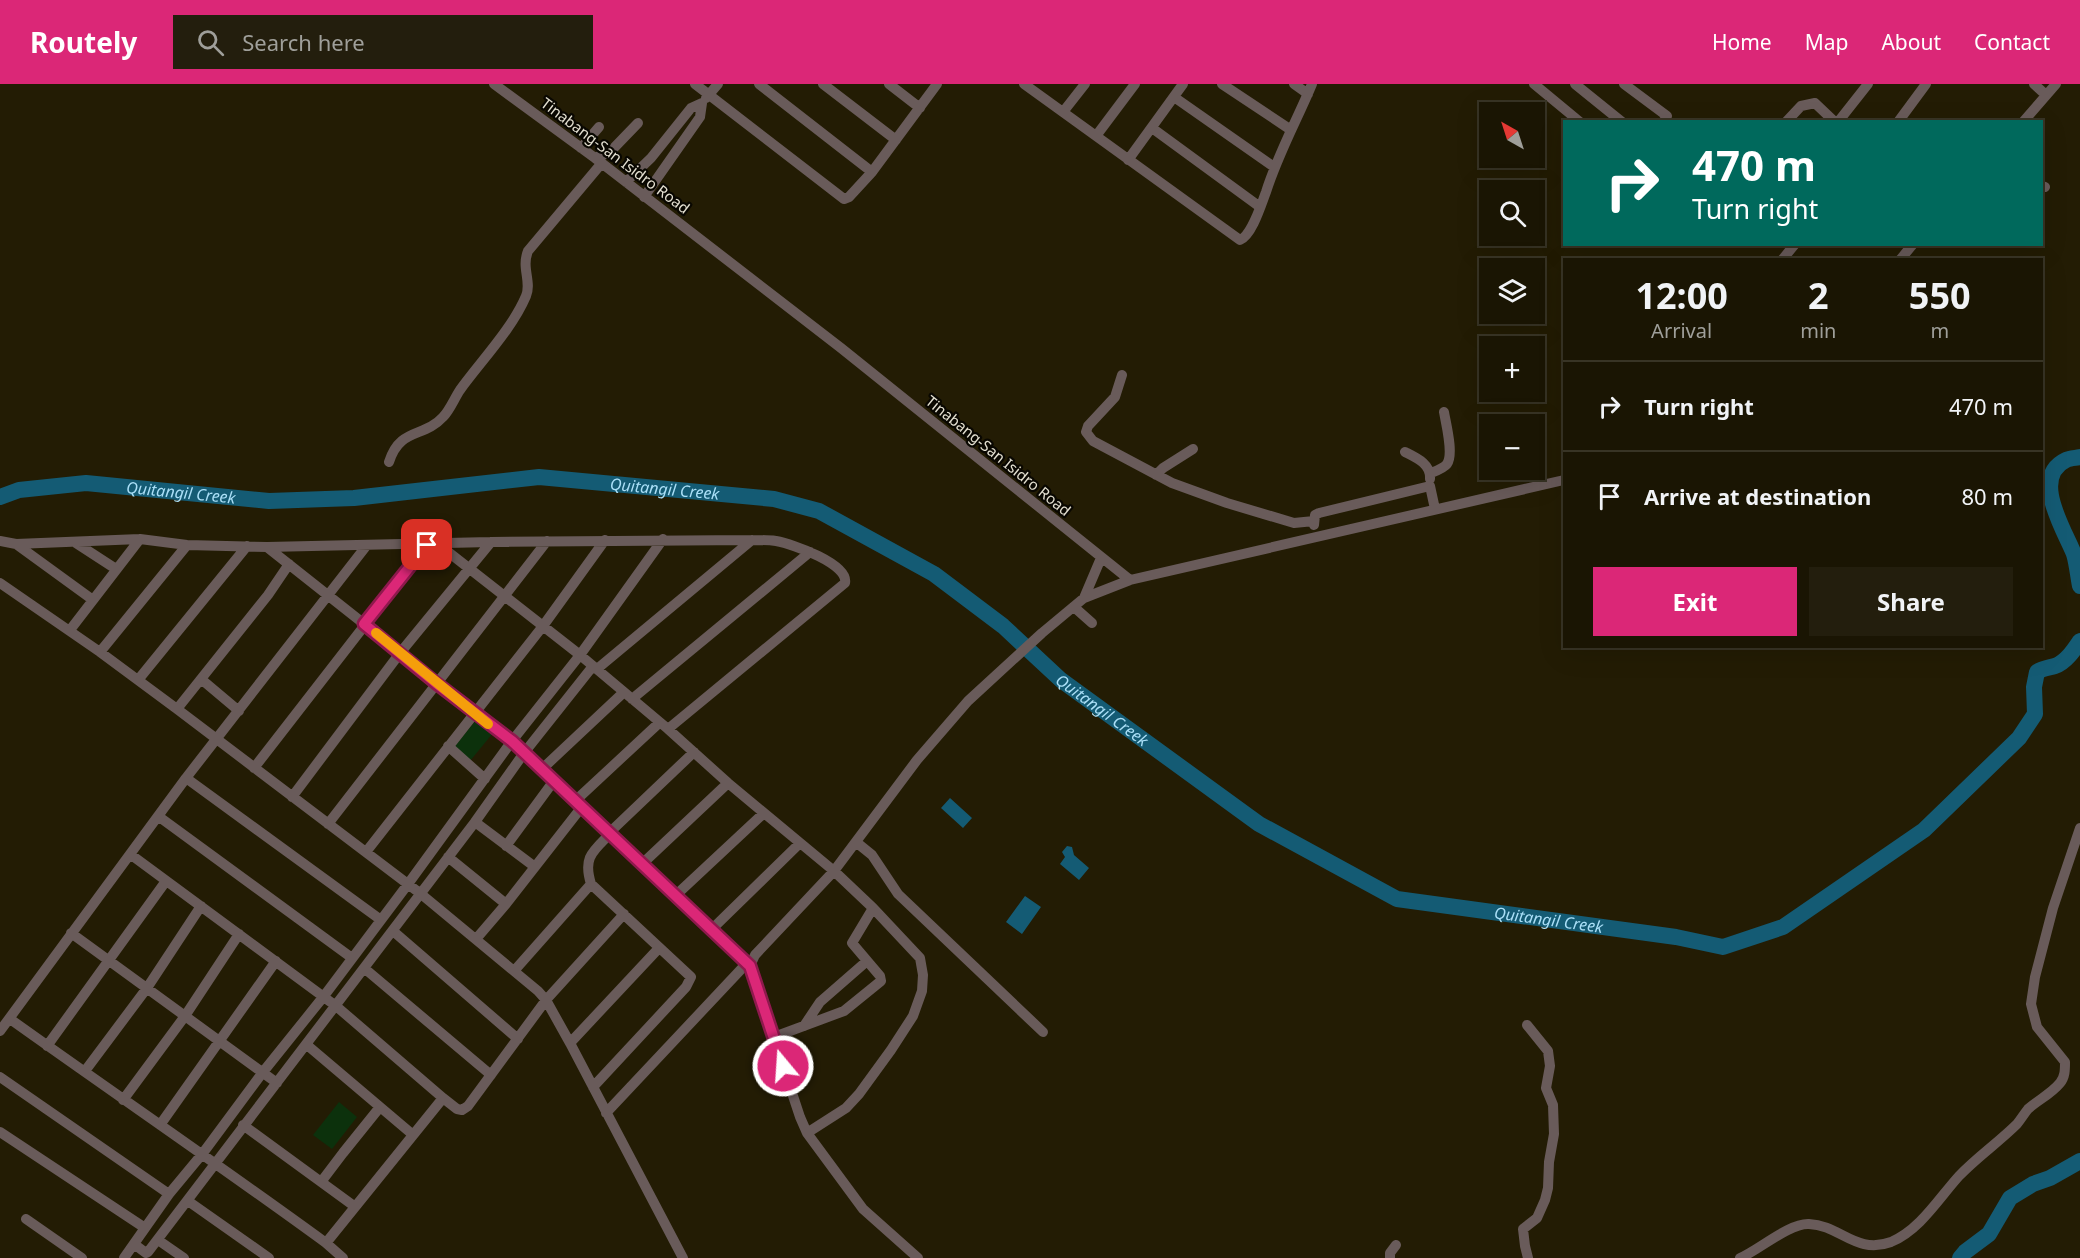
<!DOCTYPE html>
<meta charset="utf-8">
<style>
:root{--surface:#1a1503;--page:#231e0d;--text:#f1f3f6;--muted:#9f9f9a;--line:#383425;--accent:#db2777}
body{margin:0;font-family:"Noto Sans",sans-serif;background:var(--page);color:var(--text);height:100vh;display:flex;flex-direction:column;font-size:22px;white-space:nowrap}
*{box-sizing:border-box;margin:0}
p{font-size:20px;color:var(--muted)}
.icon{flex:none;width:33px;height:33px;fill:none;stroke:currentColor;stroke-width:2;stroke-linecap:round;stroke-linejoin:round}
.map{position:relative;flex:1;overflow:hidden}
.panel{position:absolute;left:1563px;top:174px;width:480px;height:390px;display:flex;flex-direction:column;background:var(--surface);border-radius:0px;box-shadow:0 6px 24px #0002,0 0 0 2px var(--line)}
.panel>*{flex:none}
.guide{position:absolute;left:1563px;top:36px;width:480px;height:126px;border-radius:0px;box-shadow:0 6px 24px #0002,0 0 0 2px var(--line);background:#00695c;color:#fff;overflow:hidden}
.needle{width:39px;rotate:321deg}
.controls{position:absolute;left:1479px;top:18px;display:grid;gap:12px}
.controls a{display:grid;place-items:center;width:66px;height:66px;border-radius:0px;background:var(--surface);box-shadow:0 6px 24px #0002,0 0 0 2px var(--line);font-size:30px}
.pin{position:absolute;display:grid;place-items:center;width:51px;height:51px;color:#fff;margin:-26px;border-radius:12px;box-shadow:0 3px 9px #0006}
.me{position:absolute;width:66px;margin:-33px;rotate:342deg;stroke-linejoin:round;filter:drop-shadow(0 0 4px #0008)}
.turn{display:flex;align-items:center;gap:21px;height:126px;padding:0 30px;font-size:27px}
.turn .icon{width:78px;height:78px;stroke-width:2.5}
.turn b{display:block;font-size:42px;line-height:51px}
.eta{display:flex;justify-content:space-evenly;align-items:center;height:102px;text-align:center}
.eta b{font-size:36px;font-weight:700;line-height:42px}
.action{display:flex;gap:12px;margin-top:auto;padding:12px 30px}
.action a{flex:1;height:69px;border-radius:0px;background:var(--accent);color:#fff;font-size:24px;font-weight:700;line-height:69px;text-align:center}
.action a+a{background:var(--page);color:var(--text)}
ul{padding:0;list-style:none}
li{display:flex;align-items:center;gap:18px;height:90px;padding:0 30px;border-top:2px solid var(--line)}
li div{flex:1}
li b{display:block;font-size:22px}
li em{font-style:normal}
header{display:flex;align-items:center;gap:36px;box-sizing:border-box;height:84px;padding:0 30px;background:var(--accent);color:#fff}
header strong{font-size:28px}
nav{display:flex;gap:33px;margin-inline-start:auto;font-size:21px}
.search{width:420px;height:54px;background:var(--page);display:flex;align-items:center;gap:15px;box-sizing:border-box;padding:0 21px;border-radius:0px;color:var(--muted);font-size:22px}
.map>svg:first-child{display:block}
</style>
<header>
<strong>Routely</strong>
<div class="search"><svg class="icon" aria-label="search" viewBox="0 0 24 24"><circle cx="10" cy="10" r="6"/><path d="M15 15l6 6"/></svg>Search here</div>
<nav><a>Home</a><a>Map</a><a>About</a><a>Contact</a></nav>
</header>
<div class="map">
<svg width="2080" height="1174" viewBox="0 0 2080 1174">
<rect width="100%" height="100%" fill="#231c04"/>
<path fill="#0c310c" d="M477,635L493,649L470,677L454,663Z
M339,1018L357,1033L332,1065L313,1051Z"/>
<path fill="#145b74" d="M950,714L972,734L963,744L941,724Z
M1067,762L1072,763L1074,771L1089,784L1079,796L1060,780L1065,773L1062,768Z
M1025,812L1041,823L1022,850L1006,838Z"/>
<g fill="none" stroke-linecap="round" stroke-linejoin="round">
<g stroke="#145b74" stroke-width="16">
<path d="M2080,373C2076,374 2070,374 2066,376C2030,393 2065,447 2074,470C2077,480 2078,492 2080,502"/>
<path id="s1" d="M0,413L19,406L86,399L269,417L354,414L539,393L774,415L819,427L934,490L1003,542L1061,596L1259,740L1397,815L1676,853L1723,863L1783,843L1924,746L2019,654L2035,630L2034,603L2037,588C2043,584 2048,584 2055,582C2066,578 2074,566 2080,557"/>
<path d="M1960,1174L1965,1168L1989,1150L2010,1114L2033,1100L2050,1094L2080,1077"/>
</g>
<path stroke="#695b5a" stroke-width="10" d="M494,0L595,74L841,264L1130,496L1564,396
M695,0L844,115L849,113L872,88L937,0
M759,0L872,88
M823,0L896,56
M889,0L920,24
M1024,0L1240,156C1252,151 1261,121 1266,108C1278,70 1297,36 1312,0
M1222,0L1291,46
M1294,0L1308,10
M1534,0L1580,38
M1575,0L1622,38
M1624,0L1667,32L1663,38
M2034,0L2046,11
M1174,13L1274,83
M706,14L718,0
M1063,28L1085,0
M1786,38L1801,22L1815,19L1835,38
M1838,38L1868,0
M1898,38L1926,0
M2023,38L2056,0
M1152,44L1260,123
M1096,52L1135,0
M581,64L599,43
M595,74L610,68L638,39
M1128,76L1183,0
M626,98L651,74L691,24L702,19L700,33L644,113
M2042,102L2045,103
M1782,176L1795,160
M1900,176L1913,160
M1122,291L1115,313L1088,342L1086,348L1093,357L1172,399L1227,419L1294,439L1314,437
M1405,368C1417,374 1431,380 1430,395
M389,378C400,343 424,354 443,333C450,326 454,315 460,306C481,277 512,245 526,212C532,198 521,184 528,167L601,80
M1431,389C1436,387 1444,384 1447,380C1454,370 1446,340 1444,328
M1156,391L1163,384L1193,365
M1314,441L1315,431L1319,429L1430,402L1435,425
M0,457L16,460L140,455L187,461L267,463L491,458L752,456C760,456 768,456 776,457C793,460 849,480 845,499L668,645
M76,459L116,485
M16,460L93,516
M438,460L580,571L668,645L728,699L834,787L873,824L920,874L923,891L922,907L913,932L891,966L859,1010L846,1024L807,1049
M267,463L512,657L750,882
M0,499L100,568L177,625L421,810L538,907L546,916L570,959L683,1174
M1084,514L1101,474
M1074,523L1092,539
M70,546L140,455
M100,568L187,461
M597,585L752,456
M201,595L239,627
M138,596L247,462
M632,615L810,468
M177,625L268,511L289,480
M448,662L485,695
M254,684L427,461
M541,686L624,608
M186,694L381,836
M292,713L400,569L491,458
M574,718L659,639
M158,732L352,874
M475,738L535,783
M328,740L547,457
M608,750L694,668
M856,758L872,771L898,810L1043,948
M506,762L553,698
M366,768L543,542L605,456
M130,770L336,922L443,1014L457,1025L462,1026L468,1022L546,916L624,830
M448,773L506,820
M642,780L728,699
M591,800C583,774 592,768 609,751
M675,812L764,729
M393,847L518,955
M710,847L799,760
M71,849L277,999
M476,855L506,820L581,724
M364,884L491,991
M514,887L591,800L691,893L686,903L593,1003
M10,935C115,1010 222,1083 326,1159L343,1174
M1527,941L1548,967L1550,982L1546,1004L1553,1021L1554,1050L1549,1078L1548,1104L1545,1116L1537,1134L1523,1145L1525,1162L1528,1174
M804,942L820,918L867,877
M0,947L186,694L367,461
M774,953L844,927L881,897L880,892L852,859L873,824
M570,959L659,864
M307,961L412,1050
M47,962L166,797
M85,987L147,904L201,822
M0,993L169,1110
M123,1016L185,932L239,850
M606,1029L747,879
M160,1041L276,877
M243,1041L354,1122
M0,1048L145,1144
M321,1098L343,1069L380,1023
M188,1117L269,1174
M26,1135L82,1174
M158,1156L184,1174
M326,1159L443,1014
M134,1160L146,1169L148,1168L475,738L524,669L593,582
M124,1174L169,1110L203,1069L263,988L324,912L408,800L512,657L580,571L663,455
M918,1174L863,1125L807,1049L800,1033L750,882L755,871L834,787L917,676L968,617L1042,549L1084,514L1130,496
M1390,1174V1169L1396,1161
M1740,1174C1759,1166 1789,1139 1809,1140C1840,1141 1856,1171 1891,1158C1920,1146 1939,1114 1959,1092C1977,1073 1999,1058 2017,1040C2021,1035 2024,1030 2028,1025C2038,1016 2051,1010 2060,999C2065,993 2065,986 2065,978L2037,943L2031,920L2035,893L2053,824L2080,744"/>
</g>
<g fill="none" stroke-linecap="round" stroke-linejoin="round">
<g stroke="#8e194d" stroke-width="15">
<path id="route" d="M427,461L364,540L436,599L512,657L750,882L783,982"/>
</g>
<use href="#route" stroke="#db2777" stroke-width="10"/>
<path stroke="#f59e0b" stroke-width="10" d="M376,549L488,640"/>
</g>
<g text-anchor="middle" stroke-width="4.5" stroke-linejoin="round" paint-order="stroke">
<g font-size="15" fill="#e3dfd0" stroke="#090701">
<text transform="translate(615 72) rotate(37)" y="5">Tinabang-San Isidro Road</text>
<text transform="translate(998 372) rotate(39)" y="5">Tinabang-San Isidro Road</text>
</g>
<g font-size="16" font-style="italic" fill="#aadff7" stroke="#090701">
<text dy="6" stroke="none"><textPath href="#s1" startOffset="669">Quitangil Creek</textPath></text>
<text dy="6" stroke="none"><textPath href="#s1" startOffset="183">Quitangil Creek</textPath></text>
<text dy="6" stroke="none"><textPath href="#s1" startOffset="1173">Quitangil Creek</textPath></text>
<text dy="6" stroke="none"><textPath href="#s1" startOffset="1677">Quitangil Creek</textPath></text>
</g>
</g>
</svg>
<div class="controls">
<a><svg class="needle" viewBox="-14 -14 28 28"><path d="M0-13l5 13h-10z" fill="#e53935"/><path d="M0 13l5-13h-10z" fill="#9f9f9a"/></svg></a>
<a><svg class="icon" aria-label="search" viewBox="0 0 24 24"><circle cx="10" cy="10" r="6"/><path d="M15 15l6 6"/></svg></a>
<a><svg class="icon" aria-label="layers" viewBox="0 0 24 24"><path d="M12 4l9 5-9 5-9-5zM3 14l9 5 9-5"/></svg></a>
<a>+</a>
<a>−</a>
</div>
<div class="pin" style="left:427px;top:461px;background:#d93025"><svg class="icon" aria-label="arrive" viewBox="0 0 24 24"><path d="M6 21V4h12l-3 4 3 4H6"/></svg></div>
<svg class="me" style="left:783px;top:982px" viewBox="-20 -20 40 40"><circle r="17" fill="#db2777" stroke="#fff" stroke-width="3"/><path d="M0-11L8 9 0 5-8 9z" fill="#fff"/></svg>
<div class="guide">
<div class="turn"><svg class="icon" aria-label="right" viewBox="0 0 24 24"><path d="M7 20v-9h11M14 6l5 5-5 5"/></svg><div><b>470 m</b>Turn right</div></div>
</div>
<section class="panel">
<div class="eta">
<div><b>12:00</b><p>Arrival</p></div>
<div><b>2</b><p>min</p></div>
<div><b>550</b><p>m</p></div>
</div>
<ul>
<li><svg class="icon" aria-label="right" viewBox="0 0 24 24"><path d="M7 20v-9h11M14 6l5 5-5 5"/></svg><div><b>Turn right</b></div><em>470 m</em></li>
<li><svg class="icon" aria-label="arrive" viewBox="0 0 24 24"><path d="M6 21V4h12l-3 4 3 4H6"/></svg><div><b>Arrive at destination</b></div><em>80 m</em></li>
</ul>
<div class="action"><a>Exit</a><a>Share</a></div>
</section>
</div>
